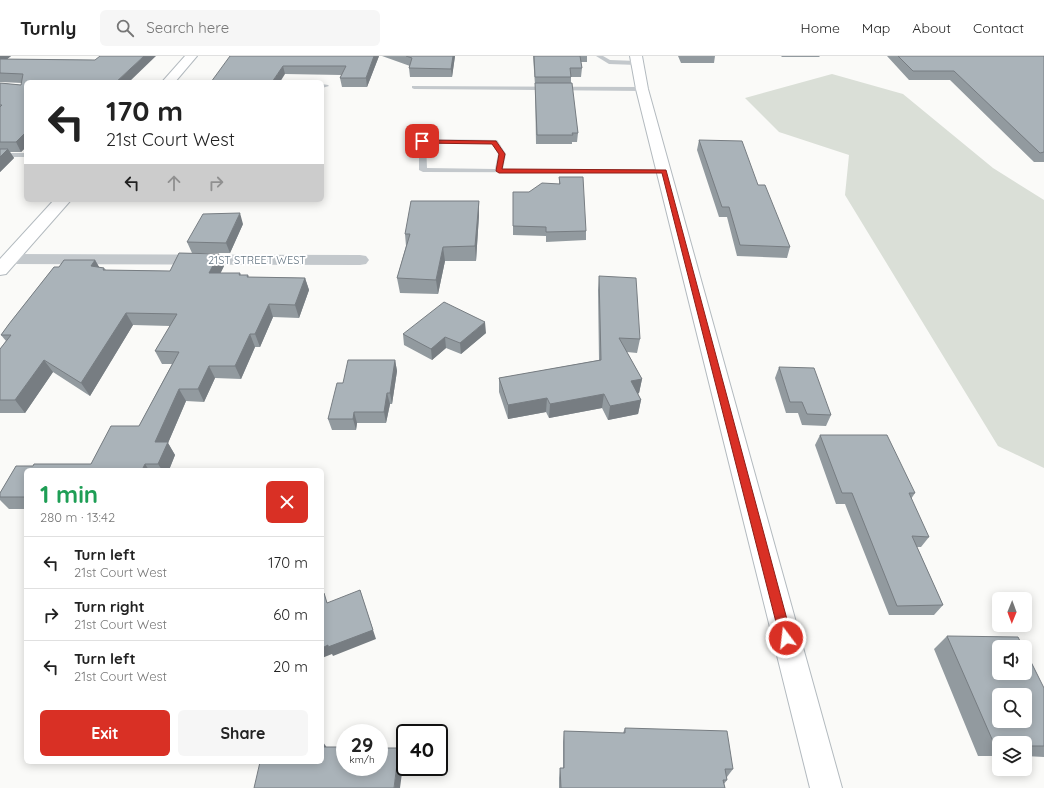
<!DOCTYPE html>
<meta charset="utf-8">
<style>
:root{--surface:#fff;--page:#f6f6f6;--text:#222;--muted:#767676;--line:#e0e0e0;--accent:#d93025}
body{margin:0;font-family:Quicksand,sans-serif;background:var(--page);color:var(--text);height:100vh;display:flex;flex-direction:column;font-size:15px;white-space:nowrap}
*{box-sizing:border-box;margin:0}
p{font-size:13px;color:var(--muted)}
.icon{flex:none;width:22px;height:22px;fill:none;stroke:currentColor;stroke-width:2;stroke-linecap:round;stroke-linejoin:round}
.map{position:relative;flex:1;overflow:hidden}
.details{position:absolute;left:24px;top:412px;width:300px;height:296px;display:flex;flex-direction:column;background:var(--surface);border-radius:6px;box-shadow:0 2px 10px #0003}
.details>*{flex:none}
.hud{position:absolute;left:24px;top:24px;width:300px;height:122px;border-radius:6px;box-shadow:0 2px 10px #0003;background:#fff;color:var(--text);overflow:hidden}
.needle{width:26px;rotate:181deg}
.tools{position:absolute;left:992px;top:536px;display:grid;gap:8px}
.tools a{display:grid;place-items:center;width:40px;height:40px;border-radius:6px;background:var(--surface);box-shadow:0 2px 10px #0003;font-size:20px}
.speed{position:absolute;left:336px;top:668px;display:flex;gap:8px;font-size:20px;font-weight:700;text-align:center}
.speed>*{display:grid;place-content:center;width:52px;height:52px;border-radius:50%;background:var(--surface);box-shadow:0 2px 10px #0003;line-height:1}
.speed small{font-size:10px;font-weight:400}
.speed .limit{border:2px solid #111;border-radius:6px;background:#fff;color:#111}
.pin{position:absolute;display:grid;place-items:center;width:34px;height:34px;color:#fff;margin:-17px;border-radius:8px;box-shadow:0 2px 6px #0006}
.me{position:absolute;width:44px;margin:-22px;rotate:345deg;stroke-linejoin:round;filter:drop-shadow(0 0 3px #0008)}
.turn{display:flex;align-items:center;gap:14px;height:84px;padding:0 16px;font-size:18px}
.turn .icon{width:52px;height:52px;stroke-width:2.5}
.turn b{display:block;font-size:28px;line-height:34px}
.lanes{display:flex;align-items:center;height:38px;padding:0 16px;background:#0003;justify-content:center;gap:20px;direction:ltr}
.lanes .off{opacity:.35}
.round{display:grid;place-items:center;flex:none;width:42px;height:42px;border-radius:6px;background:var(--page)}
.head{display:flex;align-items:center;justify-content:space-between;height:68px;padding:0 16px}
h1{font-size:24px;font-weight:800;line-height:30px;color:#1e9e55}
.cta{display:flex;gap:8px;margin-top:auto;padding:8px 16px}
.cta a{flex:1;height:46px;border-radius:6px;background:var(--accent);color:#fff;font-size:16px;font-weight:800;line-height:46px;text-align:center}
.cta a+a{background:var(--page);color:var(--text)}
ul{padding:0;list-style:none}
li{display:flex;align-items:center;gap:12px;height:52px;padding:0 16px;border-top:1px solid var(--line)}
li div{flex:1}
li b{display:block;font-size:15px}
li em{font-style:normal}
header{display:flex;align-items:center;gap:24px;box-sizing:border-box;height:56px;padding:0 20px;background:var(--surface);border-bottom:1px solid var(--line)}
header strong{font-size:19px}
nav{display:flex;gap:22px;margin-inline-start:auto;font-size:14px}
.search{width:280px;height:36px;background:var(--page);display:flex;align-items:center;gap:10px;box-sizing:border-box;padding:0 14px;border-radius:6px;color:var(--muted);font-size:15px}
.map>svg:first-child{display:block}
</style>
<header>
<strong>Turnly</strong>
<div class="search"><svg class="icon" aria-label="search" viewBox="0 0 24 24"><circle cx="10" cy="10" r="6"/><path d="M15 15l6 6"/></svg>Search here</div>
<nav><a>Home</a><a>Map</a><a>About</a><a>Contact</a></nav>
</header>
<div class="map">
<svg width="1044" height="732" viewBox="0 0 1044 732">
<rect width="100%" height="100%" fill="#fafaf8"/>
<path fill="#dadfd7" d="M832,18L903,38L993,112L1044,144V412L998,390L845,139L849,99L779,76L745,42Z"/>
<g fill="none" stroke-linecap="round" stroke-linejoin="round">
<g stroke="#b3babf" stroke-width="2">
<path id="secondary" d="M185,0H197L175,26H162Z
M630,0H642L648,33L842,732H810L636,33Z
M54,144H71L6,218L0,219V203Z"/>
</g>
<path fill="#c3c8cc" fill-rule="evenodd" d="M596,0H603L610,4L637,5L640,7L637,9L609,8Z
M322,28L328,29L329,30L322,32Z
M412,30L642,31L645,33L642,35L414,33L412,32Z
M419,83L497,84L506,98L503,113H664L668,115L664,117L423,116L419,114ZM426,87L492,88L498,98L495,113L427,112Z
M0,97H26V101H0Z"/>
<path fill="#c3c8cc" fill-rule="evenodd" d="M10,198L360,199L366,200L369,204L366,208L360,209L10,208L4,207L1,203L4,199Z"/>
<use href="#secondary" fill="#fff" fill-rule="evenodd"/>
</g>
<path fill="#929a9f" d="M0,0H11L7,3L95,4L156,0L26,26V91L21,96H10L14,102L0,116V27L21,29L22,27L0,26Z
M230,0H379L367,31H342L340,22L341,19L285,18Z
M382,0H455L452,21H410L409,12L410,10Z
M533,0H587V6H581L582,12L581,21H571V27L578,77L577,86H572V88H536L535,29Z
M678,0H715L714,7H681Z
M781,0H820L819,1H782Z
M887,0H1044V106H1034L950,24H909Z
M699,84L758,129L790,191L787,202L737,200L727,161H719L697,94Z
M559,121L586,175V184L546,186V180L513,179V170L529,136L559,128Z
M127,144H168L167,146H128Z
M479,145V159L476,205H445L438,238L400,237L397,222L406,190L405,178Z
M243,168L230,197H192L187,186Z
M179,197L219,198L224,210L220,217H240L241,219H248L249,221L305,222L309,234L299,262L273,261L260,291H255L241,323L215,322L204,346L186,345L168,387L175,399L169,414H26V453H9L0,444V437L16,410H33L34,408H91L111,370H139L172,308H162L155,295L170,270L133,269L90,340L53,316L25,357H0V293L6,285L1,279L9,268L54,211H59L64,204H95L99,211L104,212L106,214L170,215Z
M599,220L640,283L637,297L627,296L642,323L639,337L638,338L641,344L638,358L608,364L602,352L549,362L546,356L508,363L499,336V322L599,304L598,234Z
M486,277L461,298L446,292L432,304L404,289L403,278Z
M395,304L397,315L392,348H390L386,367H357L356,374H332L328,363L343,327Z
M779,311L831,359L826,370L802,369L798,357H786L775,322Z
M820,379L915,437L911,443L929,481L921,491H917L943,549L934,559H889L845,448H836L815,389Z
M947,580L1044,632V701L1025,700V687H999V700H978L934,593Z
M625,672L733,713L727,721V724L724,728L725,732H559V722L560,712H563V686L564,675L623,677Z"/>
<path fill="#777d82" d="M0,0H11L0,9Z
M144,0H156L129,26H116Z
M374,0H379L367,31L366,22Z
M453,0H455L452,21L451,13Z
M283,10L285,18L280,26H272Z
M24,78L26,82V91L21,96L16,86Z
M8,93L14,102L0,116V101Z
M479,145V159L476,205L475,190Z
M240,157L243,168L230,197L226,187Z
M443,191L445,205L438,238L436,224Z
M219,198L224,210L215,229L209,217Z
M95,204L102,216L91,210Z
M305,222L309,234L299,262L295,249Z
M269,248L273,261L260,291L255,278Z
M126,257L133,269L90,340L81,327Z
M485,266L486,277L461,298L460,287Z
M250,278L255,291L241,323L235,310Z
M445,281L446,292L432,304L431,293Z
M44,304L53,316L25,357L15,344Z
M395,304L397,315L392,348L390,337Z
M209,310L215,322L204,346L198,333Z
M642,323L639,337L629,339L631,325Z
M179,333L186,345L168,387L175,399L169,414H162L158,408L155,386Z
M387,337L390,348L386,367L384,356Z
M604,338L602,352L549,362L550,348Z
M547,342L546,356L508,363V349Z
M641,344L638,358L608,364L610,350Z
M354,356L357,367L356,374L353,363Z
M145,408L149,414H142Z
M360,534L376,583L333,600L332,598L322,602V592Z
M323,686L330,696L322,691Z
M399,692L404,702L400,732H394Z"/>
<path fill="#aab3b9" stroke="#777d82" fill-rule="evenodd" d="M100,0H144L116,26H26V78H24L16,86H0V51L2,49H0V27L21,29L23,18L0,17V3L95,4Z
M230,0H374L366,22H340L346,10H283L272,26H211Z
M406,0H453L451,13L409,12L412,2Z
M534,0H580L582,12H570L571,21H535Z
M898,0H1044V96L1040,97L954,15H913Z
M535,27H572L578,77H572L573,79H537Z
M699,84L742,85L758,129H765L790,191L740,189L729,151H722Z
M0,93H8L0,101Z
M559,121H583L586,175L546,176V171L513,170V136H529L542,127L560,128Z
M411,145H479L475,190L443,191L436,224L397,222L410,178H405Z
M240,157L226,187L187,186L203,158Z
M179,197L219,198L209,217H240L239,219H248L247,221L305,222L295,249L269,248L255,278H250L235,310H209L198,333H179L155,386H168L158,408H145L142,414H26V441H0V437L16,410H33L34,408H91L111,370H139L179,296L155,295L177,258L126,257L81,327L44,304L15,344H0V293L11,279H1L9,268L54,211H59L64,204H95L91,210L104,212L103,214L170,215Z
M599,220L636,222L640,283L619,282L642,323L631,325L641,344L610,350L604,338L550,348L547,342L508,349L499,322L601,304Z
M444,246L485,266L460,287L445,281L431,293L403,278Z
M348,304H395L390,337H387L384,356H354L353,363H328L337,327H343Z
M779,311L814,312L831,359L807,358L802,346H790Z
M820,379H887L915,437H909L929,481L912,480L943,549L897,550L852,437H842Z
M360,534L373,574L328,591V589L322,592V538L324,537L327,547Z
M947,580L1018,581L1023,591H999V617H1025V594L1044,632V690H1025V687H999V690H995ZM999,639H1025V665H999Z
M625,672L727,675L733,713H725L727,724H723L725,732H561L560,712H564V675L625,677Z
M322,686H323L322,691H345V711H379V692H399L394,732H254L260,706H322Z"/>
<path fill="#d93025" stroke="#8d1f18" d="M422,84L496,85L505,98L502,113L666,114L792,582L790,586L786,588L782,586L780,582L662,117H499L496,115L499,98L492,88L420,87Z"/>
<g text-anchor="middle" stroke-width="4" stroke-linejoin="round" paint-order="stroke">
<g font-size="11" fill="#657683" stroke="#fff">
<text x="257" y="208">21ST STREET WEST</text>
</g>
</g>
</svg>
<div class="tools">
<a><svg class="needle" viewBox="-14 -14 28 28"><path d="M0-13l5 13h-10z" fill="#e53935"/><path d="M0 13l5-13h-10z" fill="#767676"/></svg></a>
<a><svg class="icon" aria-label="sound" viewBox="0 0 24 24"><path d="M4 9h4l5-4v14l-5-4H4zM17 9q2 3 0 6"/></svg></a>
<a><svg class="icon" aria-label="search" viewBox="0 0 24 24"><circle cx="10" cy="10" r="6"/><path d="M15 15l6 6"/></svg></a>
<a><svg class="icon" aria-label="layers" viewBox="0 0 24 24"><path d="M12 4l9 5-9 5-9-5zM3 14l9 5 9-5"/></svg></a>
</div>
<div class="speed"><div>29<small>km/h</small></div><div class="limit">40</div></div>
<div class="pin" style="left:422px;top:85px;background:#d93025"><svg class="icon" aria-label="arrive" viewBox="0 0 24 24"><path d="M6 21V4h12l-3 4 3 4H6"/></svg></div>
<svg class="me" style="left:786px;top:582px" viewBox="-20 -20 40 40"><circle r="17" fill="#d93025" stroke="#fff" stroke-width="3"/><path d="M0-11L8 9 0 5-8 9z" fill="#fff"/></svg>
<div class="hud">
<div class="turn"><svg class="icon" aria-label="left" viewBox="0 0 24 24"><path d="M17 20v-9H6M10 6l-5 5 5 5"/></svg><div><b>170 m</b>21st Court West</div></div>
<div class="lanes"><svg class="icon" aria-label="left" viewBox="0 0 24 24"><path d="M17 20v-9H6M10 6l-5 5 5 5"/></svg><svg class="icon off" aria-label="ahead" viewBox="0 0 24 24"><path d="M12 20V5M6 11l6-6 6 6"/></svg><svg class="icon off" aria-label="right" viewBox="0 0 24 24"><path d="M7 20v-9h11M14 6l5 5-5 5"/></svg></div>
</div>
<section class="details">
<div class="head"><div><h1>1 min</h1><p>280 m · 13:42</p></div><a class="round" style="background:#d93025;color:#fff"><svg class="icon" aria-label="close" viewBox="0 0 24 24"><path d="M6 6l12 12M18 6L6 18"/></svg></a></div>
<ul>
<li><svg class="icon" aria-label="left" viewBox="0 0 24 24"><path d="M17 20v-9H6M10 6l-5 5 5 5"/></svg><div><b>Turn left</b><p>21st Court West</p></div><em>170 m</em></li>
<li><svg class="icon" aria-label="right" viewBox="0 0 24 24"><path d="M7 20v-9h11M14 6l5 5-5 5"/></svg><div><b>Turn right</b><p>21st Court West</p></div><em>60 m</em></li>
<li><svg class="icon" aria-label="left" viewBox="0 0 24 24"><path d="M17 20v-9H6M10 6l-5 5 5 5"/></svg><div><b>Turn left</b><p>21st Court West</p></div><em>20 m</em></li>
</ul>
<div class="cta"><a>Exit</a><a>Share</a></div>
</section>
</div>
